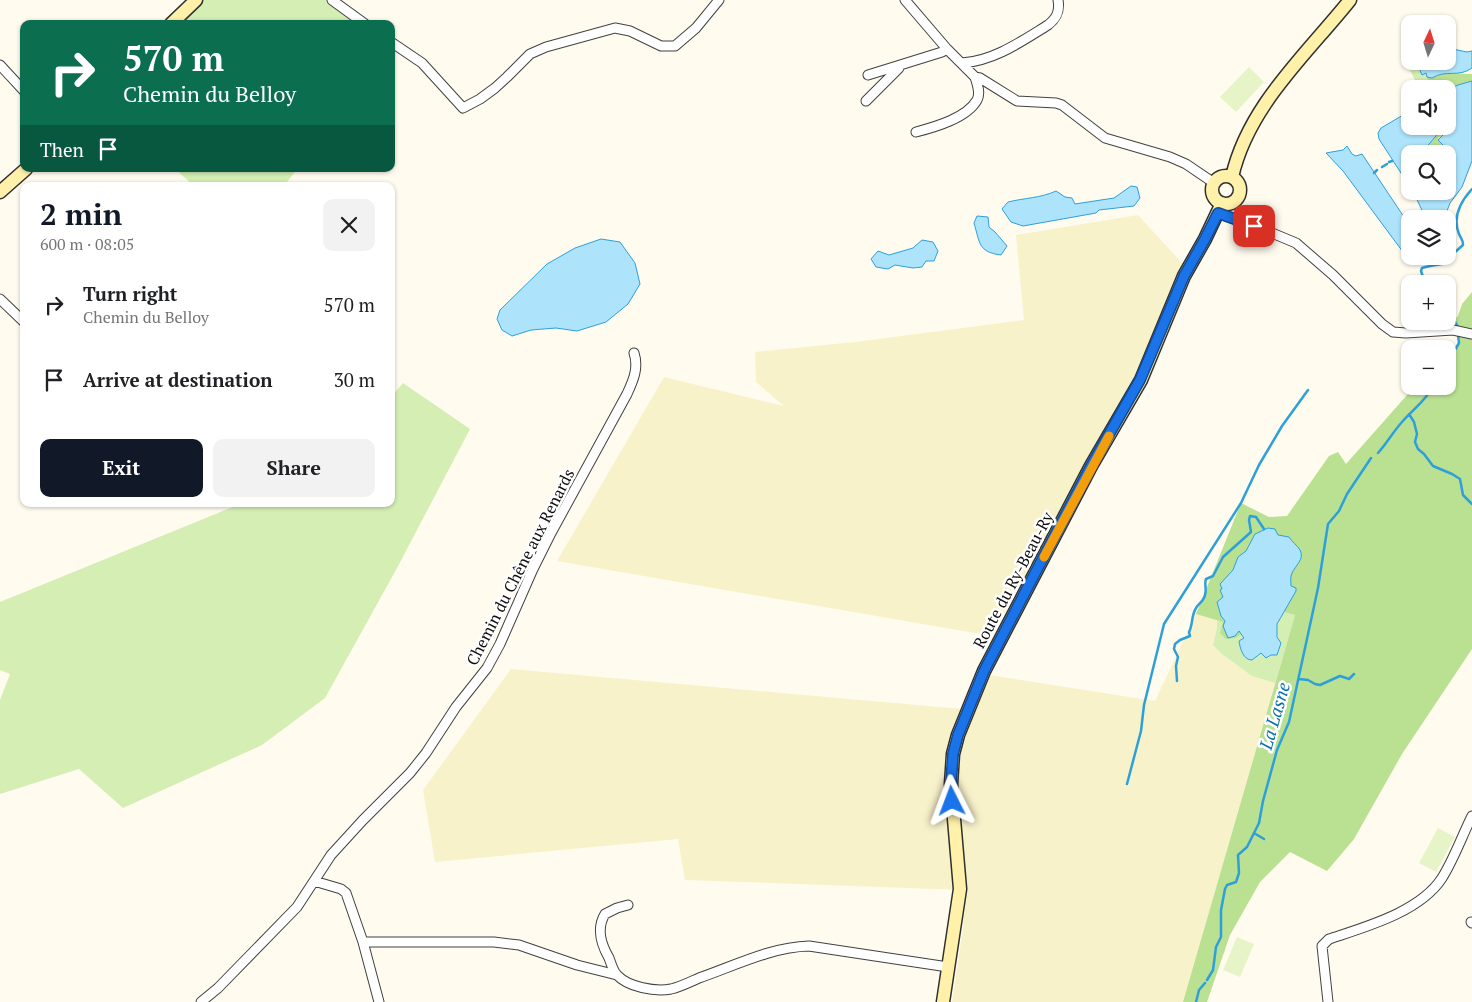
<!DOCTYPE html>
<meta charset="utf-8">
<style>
:root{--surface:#fff;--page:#f2f2f2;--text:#202124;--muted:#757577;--accent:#111827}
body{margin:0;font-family:"PT Serif",serif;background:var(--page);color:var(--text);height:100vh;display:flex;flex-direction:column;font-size:19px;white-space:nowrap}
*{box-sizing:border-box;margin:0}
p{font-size:16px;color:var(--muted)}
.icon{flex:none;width:28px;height:28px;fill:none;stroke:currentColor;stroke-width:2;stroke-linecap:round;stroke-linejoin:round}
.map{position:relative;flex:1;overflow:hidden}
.side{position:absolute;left:20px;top:182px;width:375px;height:325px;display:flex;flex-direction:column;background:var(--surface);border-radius:10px;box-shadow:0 1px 4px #0004}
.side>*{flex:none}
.banner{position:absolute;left:20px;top:20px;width:375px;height:152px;border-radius:10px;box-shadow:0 1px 4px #0004;background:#0b6e4f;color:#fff;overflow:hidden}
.needle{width:32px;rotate:4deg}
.controls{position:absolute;left:1401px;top:15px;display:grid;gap:10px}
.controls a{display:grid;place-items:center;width:55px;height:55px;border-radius:10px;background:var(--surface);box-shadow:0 1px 4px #0004;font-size:25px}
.pin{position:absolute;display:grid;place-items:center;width:42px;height:42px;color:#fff;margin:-21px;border-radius:10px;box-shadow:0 2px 8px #0006}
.me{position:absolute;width:55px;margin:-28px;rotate:357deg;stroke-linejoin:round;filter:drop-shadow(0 0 4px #0008)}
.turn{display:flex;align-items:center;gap:18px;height:105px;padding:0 20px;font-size:22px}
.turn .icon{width:65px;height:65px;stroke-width:2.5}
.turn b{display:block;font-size:35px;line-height:42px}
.then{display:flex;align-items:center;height:48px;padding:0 20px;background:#0003;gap:10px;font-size:19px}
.round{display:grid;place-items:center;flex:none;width:52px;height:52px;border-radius:10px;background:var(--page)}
.head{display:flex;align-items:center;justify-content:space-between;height:85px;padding:0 20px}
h1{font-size:30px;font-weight:800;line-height:38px;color:var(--accent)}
.cta{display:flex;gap:10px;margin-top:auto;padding:10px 20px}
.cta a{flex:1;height:58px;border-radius:10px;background:var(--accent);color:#fff;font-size:20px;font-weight:800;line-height:58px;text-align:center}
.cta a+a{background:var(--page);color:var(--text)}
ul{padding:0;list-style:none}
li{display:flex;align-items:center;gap:15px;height:75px;padding:0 20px}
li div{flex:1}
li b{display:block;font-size:19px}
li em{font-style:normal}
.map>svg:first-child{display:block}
</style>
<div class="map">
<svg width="1472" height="1002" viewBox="0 0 1472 1002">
<rect width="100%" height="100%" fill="#fffbef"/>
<path fill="#f8f2cb" d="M1138,215L1183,264L1179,278L1133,387L1091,458L992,636L557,561L664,377L784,406L756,382L755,352L855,342L1024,320L1016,235Z
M1277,610L1295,615L1183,1002H952L963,928L964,890L685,880L678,839L435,862L423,790L511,669L974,710L989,675L1155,701L1196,614L1223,622L1236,638Z"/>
<path fill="#d5eeb4" d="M202,0H334L361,24H178Z
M1408,47H1410V61H1421L1418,63L1427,74L1428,84L1418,86L1403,57Z
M175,169H297L284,186H194Z
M403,383L470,429L397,568L325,698L262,745L123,808L79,769L0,794V700L10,674L0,670V602L240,504H391V397Z
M1284,612L1295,615L1275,683L1252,676L1222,654L1213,645L1217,628V620L1223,622L1236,638L1243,634L1244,637L1239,644L1245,658L1252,660L1262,653L1268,658L1278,649L1281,643C1274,632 1277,622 1284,612Z"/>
<path fill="#bae091" d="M1440,73L1472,74V81L1458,85L1448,90L1429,89L1427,77L1432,78Z
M1444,129L1446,132L1445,134L1438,138L1444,148L1443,154H1423C1425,146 1436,133 1444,129Z
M1472,292V649L1402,754L1354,839L1327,871L1290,852L1260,882L1230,935L1207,1002H1183L1295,615L1277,610L1236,638L1226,639L1220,633L1223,622L1196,614L1241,503L1269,517L1287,516L1329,456L1338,452L1346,464L1415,386H1448V354L1459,343L1458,327L1454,320L1458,316L1462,304Z"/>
<path fill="#e7f4c7" d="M1249,67L1264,82L1236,112L1220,97Z
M1438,828L1455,837L1436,872L1419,863Z
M1237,937L1254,944L1240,977L1223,970Z"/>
<path fill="#ade4fc" stroke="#2da0db" d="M1448,48L1467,52L1472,51V68C1458,78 1447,69 1432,78L1427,77L1426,73L1422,75L1419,68L1421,65L1418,63L1421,61H1448Z
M1472,81V161L1462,187L1450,203L1444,219H1426L1413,191H1448V154H1443L1444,146L1438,140L1446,132L1444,129L1441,130L1424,150L1423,154H1410V187L1379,139L1378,133L1381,128L1410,111V126H1448V90L1458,85Z
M1347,146L1352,154L1356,156L1362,154L1410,226V254L1403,252L1343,171L1326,153L1343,150Z
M1131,186L1137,187L1140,198L1134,206L1099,210L1096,213L1023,226L1011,222L1002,209L1008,202C1024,198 1041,198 1056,191L1065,197L1072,198L1075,204L1114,198Z
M977,216L988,217L989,227L995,232L1007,246L1001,255C978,252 980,243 974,223Z
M601,239L620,242L635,263L640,284L628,304L606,322L577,331L556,328L531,330L512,336L502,330L497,319L500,310L547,264L575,248Z
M922,240L933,242L938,251L934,261H926L922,267L913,268L895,265L888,269L876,267L871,259L878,251L889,255L913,248Z
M1268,528L1275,529L1278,535L1289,537C1292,542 1297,545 1300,550C1305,559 1295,566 1292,573C1290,577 1291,581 1291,586L1296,588V591L1277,624V637L1281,643L1277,655H1271L1266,658L1261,653L1252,660C1243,660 1240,648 1239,641L1244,638L1239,631L1235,636L1228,638L1223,626L1225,621L1221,616L1217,602L1223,597L1220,590L1222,589L1220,584L1233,570L1238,557L1246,551L1255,534Z"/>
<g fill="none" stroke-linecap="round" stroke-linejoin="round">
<path stroke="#2da0db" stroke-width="2.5" d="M1389,162L1392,161
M1382,167L1387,164
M1374,173L1377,170
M1443,256L1450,262
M1446,284L1423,277L1421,271L1422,268C1431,265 1440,265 1450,262L1454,253L1463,245C1463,239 1461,239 1459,234C1452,217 1461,201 1472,189
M1448,287V295
M1448,319L1454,320L1458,327
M1428,321L1429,324L1440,321
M1448,362L1459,343L1458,335
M1409,414L1414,422L1417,434L1415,442L1418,449L1424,454L1433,466L1452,474L1460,479L1463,495L1472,504
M1378,453C1387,443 1393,432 1402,422C1412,410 1426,401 1433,386
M1299,679L1308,680L1315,684L1320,685L1340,676L1349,679L1354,674
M1177,681L1176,666L1178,657L1174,649L1175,644L1180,640L1190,636L1189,632C1193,625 1191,616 1196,608C1199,603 1204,601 1205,595C1207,589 1204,585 1206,579L1213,576L1223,557L1251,532L1249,520L1250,516L1256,517L1264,529
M1127,784L1141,731L1144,705L1164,624L1241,503L1259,465L1282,426L1308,390
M1254,833L1264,839
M1207,980L1213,970L1216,947L1221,937V910L1225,889L1227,885L1236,882L1239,873L1238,855L1247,847L1259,823L1263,801L1277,750L1289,722L1318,588L1328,524L1339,511L1347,494L1371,458
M1196,1002L1199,990L1205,983"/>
<g stroke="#414141" stroke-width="11">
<path id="street" d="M332,0L365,24
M905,0L947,49L975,77L980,78L1017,101L1056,103L1062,105L1105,138L1170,157L1186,164L1214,183
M391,42L422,63L463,108L480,99L495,88L507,77L530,54L546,47L615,28L630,31L661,46H675L696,28L719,0
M962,63C994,61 1022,41 1048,25C1057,18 1060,11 1058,0
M0,65L24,91
M868,75L942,52L947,49
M866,101L899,68
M916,132C935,127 967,118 977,100C981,93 977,84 975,77
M1218,213L1272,233L1296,243L1333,275L1382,324L1393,332L1406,333L1453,330L1472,334
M0,299L24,322
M314,881L341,889L346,893L363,942H494L519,945L577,965L617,975
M628,905L617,908L605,914C596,929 601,944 609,958C611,963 613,971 617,975C628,987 655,992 671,989C680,987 690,982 699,978C734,966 771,947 809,946L948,967
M1471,922L1472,923
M363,942L379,1002
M201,1002L218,988L297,907L331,855L363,820L410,773L426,753L456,707L487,668L500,644L533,569L551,533L627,394C633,381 639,368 634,353
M1328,1002L1322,946L1329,939C1365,927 1420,912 1442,878C1454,859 1462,836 1472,816"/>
</g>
<g stroke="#303030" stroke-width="15">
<path id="secondary" d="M171,24L196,0
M1212 190a14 14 0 1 1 28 0a14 14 0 1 1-28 0Z
M1232,177C1248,106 1306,55 1350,0
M0,192L26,169
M943,1002L960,889L951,784L953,754L958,735L984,671L1091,466L1141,380L1184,276L1205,239L1222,203"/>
</g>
<use href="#street" stroke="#fff" stroke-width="9"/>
<use href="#secondary" stroke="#fff0aa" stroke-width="12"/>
</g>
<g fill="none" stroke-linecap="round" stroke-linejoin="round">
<g stroke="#114b97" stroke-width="12">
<path id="route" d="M952,801L951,784L953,754L958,735L984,671L1091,466L1140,380L1184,276L1205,239L1218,213L1254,226"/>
</g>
<use href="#route" stroke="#1a73e8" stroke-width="9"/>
<path stroke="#f59e0b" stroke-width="9" d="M1044,557L1109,436"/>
</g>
<g text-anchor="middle" stroke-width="5" stroke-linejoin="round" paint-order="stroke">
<g font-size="16" fill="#0e0e0e" stroke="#fff">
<text transform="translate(520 567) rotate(-63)" y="6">Chemin du Chêne aux Renards</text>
<text transform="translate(1013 580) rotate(-62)" y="6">Route du Ry-Beau-Ry</text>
</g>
<g font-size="18" font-style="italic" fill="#0a6fad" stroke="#fff">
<text transform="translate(1275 716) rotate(-74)" y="6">La Lasne</text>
</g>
</g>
</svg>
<div class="controls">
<a><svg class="needle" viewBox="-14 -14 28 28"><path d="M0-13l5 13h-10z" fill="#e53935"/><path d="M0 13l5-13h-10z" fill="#757577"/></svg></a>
<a><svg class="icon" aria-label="sound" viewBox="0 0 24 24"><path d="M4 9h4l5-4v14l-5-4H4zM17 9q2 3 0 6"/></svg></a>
<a><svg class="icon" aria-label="search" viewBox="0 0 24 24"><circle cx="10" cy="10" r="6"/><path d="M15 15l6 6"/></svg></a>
<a><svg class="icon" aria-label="layers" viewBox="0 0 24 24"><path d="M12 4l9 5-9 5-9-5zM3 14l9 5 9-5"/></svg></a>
<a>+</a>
<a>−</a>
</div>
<div class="pin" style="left:1254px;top:226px;background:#d93025"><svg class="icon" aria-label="arrive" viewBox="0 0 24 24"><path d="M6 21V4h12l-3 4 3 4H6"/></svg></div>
<svg class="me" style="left:952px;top:801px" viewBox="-20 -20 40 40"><path d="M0-17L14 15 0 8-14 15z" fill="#1a73e8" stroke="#fff" stroke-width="4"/></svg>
<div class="banner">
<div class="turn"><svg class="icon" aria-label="right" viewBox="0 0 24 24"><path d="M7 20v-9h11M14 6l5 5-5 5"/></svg><div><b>570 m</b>Chemin du Belloy</div></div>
<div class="then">Then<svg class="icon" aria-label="arrive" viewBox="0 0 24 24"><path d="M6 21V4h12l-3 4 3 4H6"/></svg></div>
</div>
<section class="side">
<div class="head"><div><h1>2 min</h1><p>600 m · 08:05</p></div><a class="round"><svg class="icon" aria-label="close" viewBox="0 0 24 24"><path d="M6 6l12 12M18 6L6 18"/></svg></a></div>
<ul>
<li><svg class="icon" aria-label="right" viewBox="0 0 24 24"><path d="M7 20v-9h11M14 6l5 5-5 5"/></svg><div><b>Turn right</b><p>Chemin du Belloy</p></div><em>570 m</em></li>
<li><svg class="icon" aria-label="arrive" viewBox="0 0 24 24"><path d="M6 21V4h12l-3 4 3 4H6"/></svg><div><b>Arrive at destination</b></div><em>30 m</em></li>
</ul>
<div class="cta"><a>Exit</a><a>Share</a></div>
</section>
</div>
